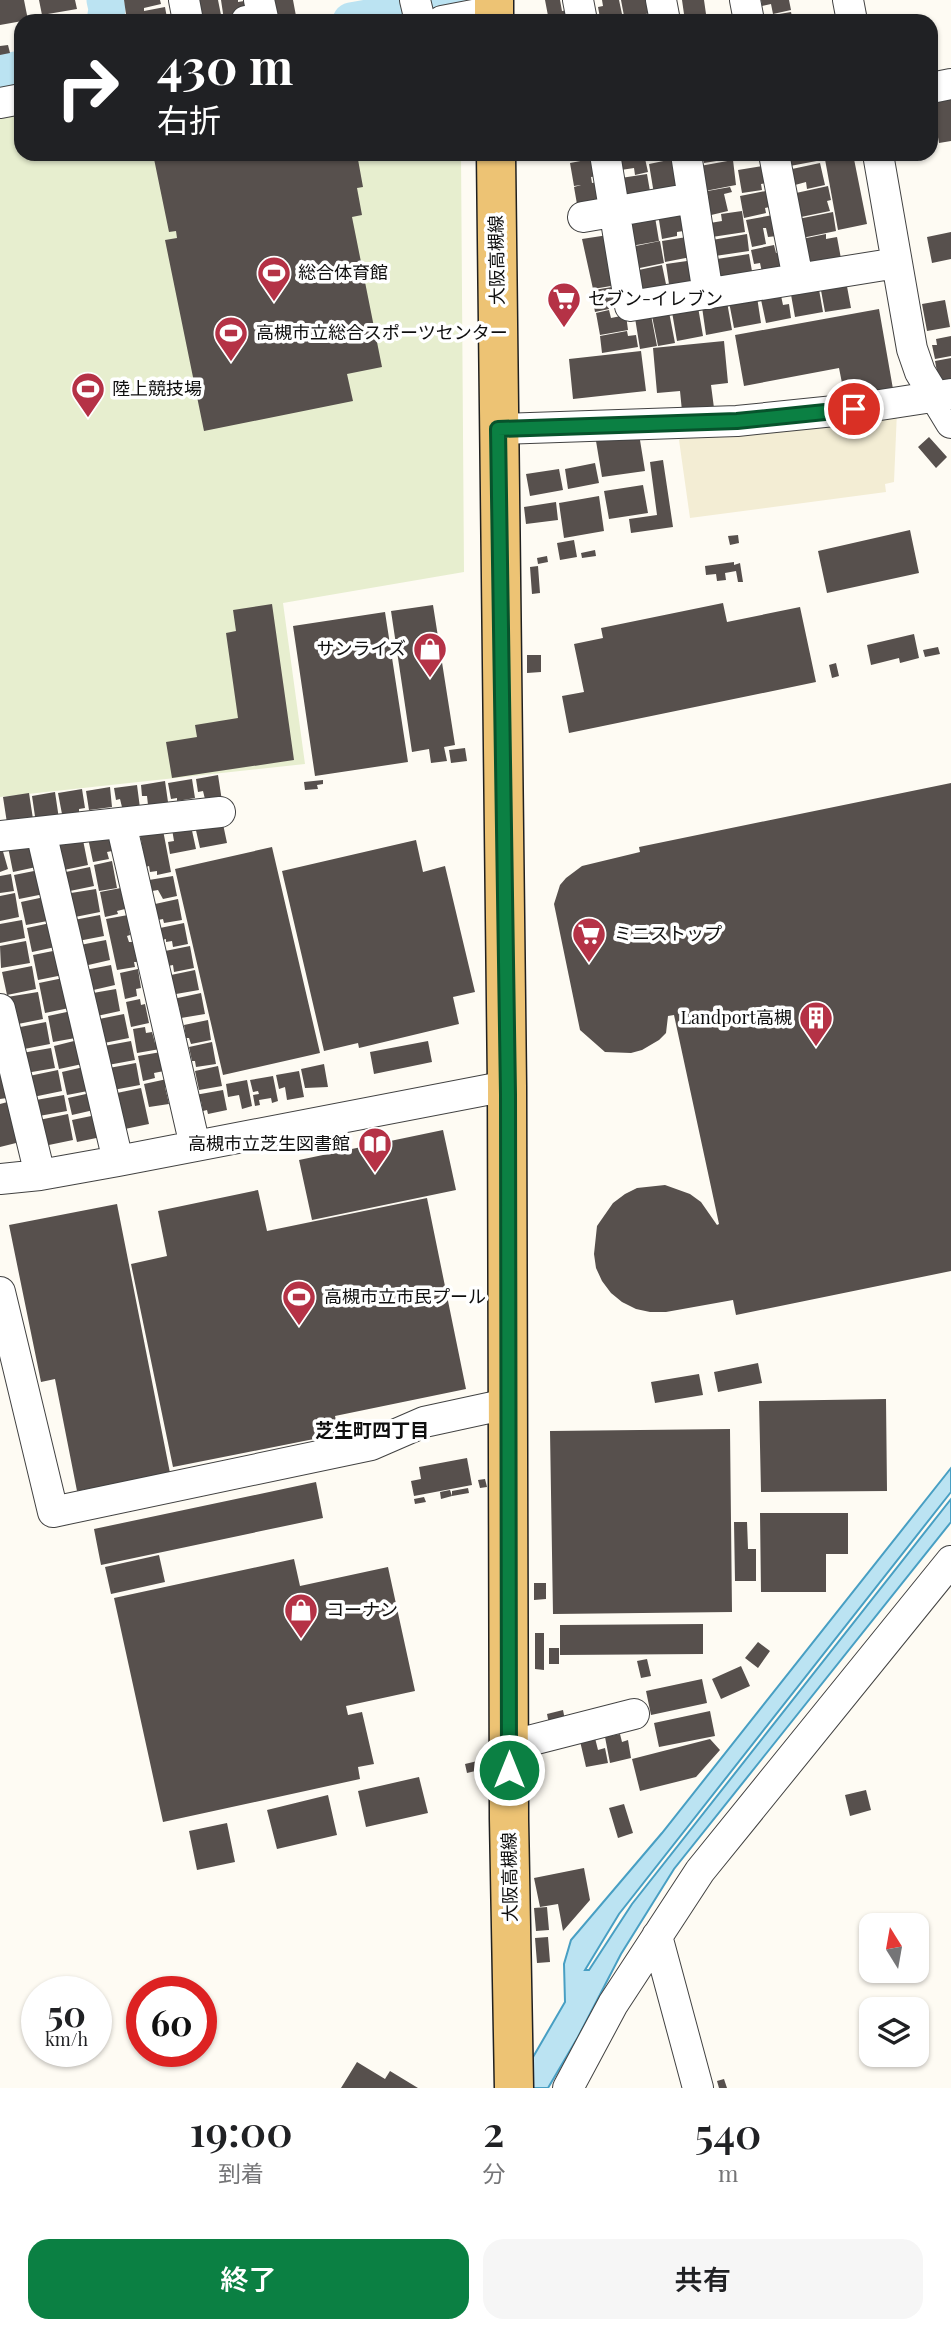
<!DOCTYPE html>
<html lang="ja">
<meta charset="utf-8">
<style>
:root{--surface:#fff;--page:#f6f6f6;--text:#202124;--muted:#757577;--accent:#0b8043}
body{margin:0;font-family:"Playfair Display","Noto Sans JP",serif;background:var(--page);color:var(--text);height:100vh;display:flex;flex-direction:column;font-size:26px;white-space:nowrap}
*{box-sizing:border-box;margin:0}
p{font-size:23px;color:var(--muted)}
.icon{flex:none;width:38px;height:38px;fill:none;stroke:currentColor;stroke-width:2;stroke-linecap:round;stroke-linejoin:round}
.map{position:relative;height:2088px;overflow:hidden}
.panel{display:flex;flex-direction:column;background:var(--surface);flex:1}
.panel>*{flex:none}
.hud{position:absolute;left:14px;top:14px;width:924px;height:147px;border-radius:21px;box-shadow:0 2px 5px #0004;background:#202124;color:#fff;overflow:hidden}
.needle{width:46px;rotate:349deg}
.tools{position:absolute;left:859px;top:1913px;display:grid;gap:14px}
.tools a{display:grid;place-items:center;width:70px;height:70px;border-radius:14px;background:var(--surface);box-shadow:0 2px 5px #0004;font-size:35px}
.speed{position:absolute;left:21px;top:1976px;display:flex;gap:14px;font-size:35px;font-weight:700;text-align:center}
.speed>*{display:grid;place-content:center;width:91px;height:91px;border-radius:50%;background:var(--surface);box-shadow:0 2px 5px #0004;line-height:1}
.speed small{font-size:18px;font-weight:400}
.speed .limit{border:10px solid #d22;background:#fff;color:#111}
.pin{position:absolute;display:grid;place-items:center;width:60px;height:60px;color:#fff;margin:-30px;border:4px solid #fff;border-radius:50%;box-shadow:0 2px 7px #0007}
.me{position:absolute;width:77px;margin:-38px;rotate:0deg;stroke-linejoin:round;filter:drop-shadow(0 0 5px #0008)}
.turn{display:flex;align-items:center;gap:24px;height:147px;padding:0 28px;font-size:32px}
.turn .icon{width:91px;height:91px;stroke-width:2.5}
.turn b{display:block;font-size:49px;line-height:60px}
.eta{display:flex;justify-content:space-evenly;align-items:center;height:119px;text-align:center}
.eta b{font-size:42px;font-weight:600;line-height:49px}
.cta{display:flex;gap:14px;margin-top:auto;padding:14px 28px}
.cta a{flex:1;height:80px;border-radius:21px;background:var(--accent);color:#fff;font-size:28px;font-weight:600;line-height:80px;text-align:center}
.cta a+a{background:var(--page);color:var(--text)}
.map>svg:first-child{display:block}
</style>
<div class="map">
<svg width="951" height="2088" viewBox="0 0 951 2088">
<rect width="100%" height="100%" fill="#fefbf3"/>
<path fill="#f3edd4" d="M897,411L894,482L885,484L886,492L690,518L679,440L689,431Z"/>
<path fill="#e7eecf" d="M21,114V154H461L464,572L283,603L305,764L0,797V118Z"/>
<path fill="#bbe3f2" stroke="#489fc3" stroke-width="2" d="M951,1468V1492L619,1914L585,1970H589L632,1904L951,1499V1522L674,1869L621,1954L578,2037L548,2088H515L565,2002L564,1964L571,1940L662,1833Z"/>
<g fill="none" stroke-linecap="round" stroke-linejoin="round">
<path stroke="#bbe3f2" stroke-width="37" d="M105,21L107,9L105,0
M351,21L468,0
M0,73L21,69"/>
</g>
<path fill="#57504d" d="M0,0H24L28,20L0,25Z
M39,0H75L77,9L42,15Z
M124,0H160L161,4L144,8V11L165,7L167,18L160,21H127Z
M193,0H218L222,20L205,21V18L197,19Z
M221,0H238V2L244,1L247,15L224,20Z
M272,0H293L296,16L270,18Z
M545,0H560L562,11L568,10L575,21H549Z
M602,0H619L622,14L600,18L598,7L603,6Z
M621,0H654L656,12L630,17L629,15L624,16Z
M682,0H704L707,21H685Z
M761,0H789L791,10L773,14L771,4L762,6Z
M791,12L793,21H763L762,17Z
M622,15L624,21H597V20Z
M644,16L645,21H628L627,19Z
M8,45L10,53L0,55V46Z
M951,98V141L939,143L932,102Z
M153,154H357L363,187L357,188L362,215L352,217L382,367L347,374L353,401L204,431L165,240L177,238L176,231L169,232Z
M570,154H585L586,158L572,161Z
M644,154L648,172L635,175L634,168L621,170L618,155Z
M702,154H734L735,158L704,163Z
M788,154H821L822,160L790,166Z
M824,154H853L867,224L838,230Z
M596,158L600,176L591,177L592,183L598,182L601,198L596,199L597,206L578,210L574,187L581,185L574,186L570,163Z
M678,158L683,188L654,194L649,164Z
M733,160L736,185L705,191L700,166Z
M820,163L825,185L807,189L806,182L795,185L792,169Z
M768,165L771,182L761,184L762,190L742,193L738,170Z
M647,174L651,197L625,202L621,178Z
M828,186L831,200L827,201L830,211L801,217L796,193Z
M730,187L732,192L724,194L728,211L707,216L702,192Z
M771,190L774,206L765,208L766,213L744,218L740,196Z
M685,209L690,230L677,232V236L662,239L658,214Z
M654,211L659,241L631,246L627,223Z
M742,211L745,232L712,237L710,223L722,221L721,214Z
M833,212L836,231L802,238L798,219Z
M773,215L777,236L768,237L766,228H763L766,244L752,247L746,220Z
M951,232V259L932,263L927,237Z
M747,234L749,251L715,256L712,240Z
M826,234V239L837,237L842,264L807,270L802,239Z
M608,235L617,285L593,289L582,239Z
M693,236L696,256L665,262L662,241Z
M660,241L664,263L635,269L631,247Z
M774,245L776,253L786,251L790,272L763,277L760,263L754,264L751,250Z
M749,254L753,277L720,282L717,259Z
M694,260L698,286L670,291L666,264Z
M662,265L667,289L638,295L634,271Z
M846,281L851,308L825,312L820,285Z
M818,284L823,312L795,317L790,289Z
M618,286L621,302L608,304L609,309L595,312L593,301L596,300L594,290Z
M780,291L783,305L789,304L791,318L766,323L760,295Z
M757,297L761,323L734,328L729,302Z
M945,300L950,327L927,331L922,304Z
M727,302L732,330L706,335L702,307Z
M698,307L703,336L677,341L672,312Z
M879,309L893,389L845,398L839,368L744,386L735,335Z
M609,310L611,318L626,315L628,330L600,335L596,313Z
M669,312L675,343L658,346L652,316Z
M651,315L657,346L640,349L635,318Z
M627,331L628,336L636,335L638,347L602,353L600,336Z
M951,336V356L935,359L932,345H937L936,339Z
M724,341L728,383L711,385L714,408L682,411L680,391L657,393L653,348Z
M641,351L646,391L573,399L569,359Z
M951,358V383H948L938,377L935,361Z
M639,434L645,471L602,477L596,441Z
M929,437L947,457L936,468L918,447Z
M663,460L673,527L631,533L629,519L657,515L650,462Z
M595,463L599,483L568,489L565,469Z
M559,469L563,490L530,496L526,474Z
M643,485L648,513L609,519L604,491Z
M599,496L604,531L564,538L559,503Z
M556,502L558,520L526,524L524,507Z
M910,530L919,573L827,593L818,551Z
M738,535L739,543L730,545L728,536Z
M574,540L577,557L560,560L557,543Z
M595,550L596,556L582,558L581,553Z
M547,556L548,562L538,564L537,558Z
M734,562V565L740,563L743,582H738L736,571L725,573L726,580L717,581L716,574L706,575L705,566Z
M538,566L540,593L532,594L530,567Z
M723,603L727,622L800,607L816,682L569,733L562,696L584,692L574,644L603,638L601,628Z
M272,604L294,760L172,778L166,742L197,737L195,725L238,718L226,633L236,631L233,610Z
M433,605L455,745L444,747L447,761L431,763L429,749L412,752L391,611Z
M385,612L408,762L315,776L293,626Z
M914,634L919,658L900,663L899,658L871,665L867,645Z
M938,647L940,654L925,657L923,650Z
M527,655H541V672L527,673Z
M836,663L839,676L832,678L829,665Z
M465,748L467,761L451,763L449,750Z
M218,775L222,801L206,803L203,791L198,792L196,779Z
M192,779L195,798L177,801V798L171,799L168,783Z
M323,780V784L317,785L318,789L305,790L304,782Z
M165,781L168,802L148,805L147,796H142L141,785Z
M951,783V1271L736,1315L733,1300L666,1312H650L636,1309L622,1302L611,1293L602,1281L596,1268L594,1254L597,1226L613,1203L625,1194L637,1188L665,1185L690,1194L701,1202L717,1225L719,1224L674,1015L668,1016L666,1033L659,1040L642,1050L631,1053L605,1052L580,1030L554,904L560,885L566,878L582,866L640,852L639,847Z
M137,785L140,808L123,811L120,799L116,800L114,788Z
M110,787L112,807L89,810L86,791Z
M82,789L85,808L79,809V812L62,814L58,793Z
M55,792L59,819L36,823L32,796Z
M29,793L33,819L7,823L3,797Z
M223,824L227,843L200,848L195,826Z
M191,826L196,849L170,854L168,842L174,841L172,829Z
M163,830L171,872L157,875V871L150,872L149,866L146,867L140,834Z
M109,834L112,851L107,852L109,859L93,862L88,838Z
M35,840L41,866L13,872L8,847Z
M83,840L88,865L59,871L54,846Z
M416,840L423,872L445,866L475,992L453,997L459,1024L359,1048L358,1043L324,1051L282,871Z
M272,847L320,1053L223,1075L175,869Z
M0,848H2L8,869L0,872Z
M112,861L117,888L99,891L94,865Z
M90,867L94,886L65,892L61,873Z
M44,869L49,893L19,899L14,875Z
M11,874L14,891L0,893V876Z
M173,876L177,896L163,899L158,890L152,891L149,880Z
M121,888L125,909L117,911L118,914L105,917L100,892Z
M96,889L100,912L75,917L71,893Z
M15,893L19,917L0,921V896Z
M49,896L53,920L26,925L21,902Z
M178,899L182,920L164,923L163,919L158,920L155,904Z
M100,915L104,936L78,941L74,920Z
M128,915L130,935L127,936L129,942H133L137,962H134L135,967L117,970L106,919Z
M22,920L25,938L0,943V924Z
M55,922L60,946L32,952L27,928Z
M184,923L188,944L173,947L172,941L166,942V939L162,940L160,928Z
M106,940L110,960L84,966L80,945Z
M26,941L30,963L1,968L0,946Z
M190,946L194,968L174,972L173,965L168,966L165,951Z
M63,949L68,974L38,980L33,955Z
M111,965L115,985L89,991L85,970Z
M32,966L36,989L7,995L2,972Z
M138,969L141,988L136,989L137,996L125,999L120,973Z
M195,970L199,990L176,994L171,975Z
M68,977L74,1007L45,1013L39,983Z
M116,989L120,1011L97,1016L93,993Z
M38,992L43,1019L13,1025L7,997Z
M201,993L205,1014L181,1018L179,1006H175L173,999Z
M140,999L141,1005L145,1004L149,1023L131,1027L126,1002Z
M76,1010L81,1037L53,1042L48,1016Z
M124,1014L129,1038L104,1043L99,1019Z
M208,1020L211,1040L191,1044L189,1038H186L184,1025Z
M46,1022L50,1044L19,1050L15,1028Z
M145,1027L146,1033L152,1032L155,1043H159L160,1049L137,1053L133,1029Z
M82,1039L87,1063L59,1069L54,1046Z
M131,1041L135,1060L108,1065L104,1046Z
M428,1041L432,1062L374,1074L370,1052Z
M212,1042L216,1064L196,1067L195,1061H192L189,1047Z
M51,1048L55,1068L26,1073L22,1053Z
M161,1052L164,1071L154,1073L155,1078L143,1081L138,1056Z
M136,1063L140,1085L113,1090L109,1068Z
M324,1064L328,1087L305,1088L301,1069Z
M88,1066L93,1090L67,1095L62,1072Z
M218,1066L222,1086L199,1090L195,1071Z
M58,1070L62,1091L33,1097L29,1076Z
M299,1071L304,1097L287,1100L285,1087L279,1089L276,1075Z
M9,1073L14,1097L0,1099V1075Z
M273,1076L278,1101L272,1103L271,1098L259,1100L260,1105L255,1106L253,1095L259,1094L258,1091L253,1092L250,1080Z
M167,1079L169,1086L165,1087L169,1104L149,1107L144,1084Z
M247,1080L252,1106L242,1109L239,1095L228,1097L226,1084Z
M141,1088L149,1124L120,1130L112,1094Z
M223,1090L227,1110L208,1114L207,1110L203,1111L201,1101L196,1102L195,1095Z
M95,1092L98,1109L72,1115L68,1098Z
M64,1095L67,1111L39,1116L36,1100Z
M15,1100L24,1141L0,1147V1104Z
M68,1114L73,1140L44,1146L39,1120Z
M101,1114L106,1136L77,1142L72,1120Z
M443,1130L456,1190L312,1220L299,1160Z
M258,1190L267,1231L427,1198L466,1389L335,1416L339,1434L173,1467L131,1264L167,1256L158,1211Z
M117,1204L170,1473L77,1491L55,1379L41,1382L9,1225Z
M758,1363L762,1383L718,1392L714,1372Z
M699,1374L703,1395L655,1403L651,1382Z
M886,1399L887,1491L761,1492L759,1401Z
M730,1429L732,1612L553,1614L550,1431Z
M467,1458L472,1485L414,1496L411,1481L421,1479L419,1467Z
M485,1479L487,1487L480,1488L478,1480Z
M316,1482L323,1518L101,1565L94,1529Z
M468,1488L469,1493L452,1496V1491Z
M450,1490L452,1496L441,1499L440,1492Z
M424,1497L426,1502L415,1504L414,1499Z
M760,1513H848V1554H826V1592H761Z
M734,1522H747L748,1549H756V1581H735Z
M159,1555L165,1582L111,1594L105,1567Z
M294,1559L300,1586L388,1567L415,1691L346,1706L348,1715L362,1712L374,1764L358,1767L360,1779L163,1822L114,1598Z
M534,1583H546V1599L534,1600Z
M703,1624V1654L560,1655V1625Z
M535,1633H544V1670L535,1669Z
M758,1642L770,1651L758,1668L745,1658Z
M549,1648H559V1664H549Z
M647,1659L651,1676L641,1678L637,1661Z
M741,1666L750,1686L721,1699L712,1679Z
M702,1679L707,1703L651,1715L646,1691Z
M563,1710L565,1720L549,1724L547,1714Z
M710,1711L715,1736L659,1747L654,1723Z
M620,1734L622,1742L628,1740L631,1758L610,1763L605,1737Z
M595,1738L598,1750L605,1748L608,1763L586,1767L580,1741Z
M710,1739L720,1750L696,1777L640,1791L632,1759Z
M490,1758L492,1767L467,1773L465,1764Z
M419,1777L428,1813L366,1827L358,1791Z
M866,1790L871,1810L850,1816L845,1795Z
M328,1795L337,1835L277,1849L267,1810Z
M624,1804L633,1833L618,1838L609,1808Z
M227,1823L235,1862L197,1870L189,1831Z
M584,1868L590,1900L563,1931L558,1904L540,1907L534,1878Z
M547,1907L549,1930L536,1931L534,1908Z
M548,1937L550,1962L537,1963L535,1938Z
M357,2062L385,2079L390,2071L418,2088H341Z
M724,2079L727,2088H719L717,2081Z"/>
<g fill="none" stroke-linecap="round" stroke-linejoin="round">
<g stroke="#424242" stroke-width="32">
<path id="minor" d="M184,0L188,21
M415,0L420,21
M578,0L582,21
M661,0L665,21
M745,0L749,21
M848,0L852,21
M246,21L263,18L259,0
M442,21L494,11
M931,88L951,84
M0,103L21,99
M605,154L630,306L897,263
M686,154L708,294
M774,154L798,279
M878,154L912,349L920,372L951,423
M583,217L693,198
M498,429L737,421L854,409L951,394
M121,823L195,1146
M41,832L118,1161
M0,836L220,812
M0,1009L40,1175
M0,1179L40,1175L118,1161L507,1086
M0,1292L53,1512L371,1445L424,1422L507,1404
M509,1746L634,1714
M657,1936L698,2088
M568,2088L613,2004L700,1871L951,1561"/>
</g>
<g stroke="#202020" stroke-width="41">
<path id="major" d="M494,21V0
M496,154L507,1086L509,1819L514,2088"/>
</g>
<use href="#minor" stroke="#fff" stroke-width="30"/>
<use href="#major" stroke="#edc374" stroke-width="38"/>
</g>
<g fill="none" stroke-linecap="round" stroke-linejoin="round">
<g stroke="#07532c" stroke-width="18">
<path id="route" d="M509,1770L508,1095L498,429L737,421L854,409"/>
</g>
<use href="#route" stroke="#0b8043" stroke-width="12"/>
</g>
<defs>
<g id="stadium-pin" transform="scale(1.75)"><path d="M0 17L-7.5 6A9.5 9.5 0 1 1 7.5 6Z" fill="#b53246" stroke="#fff"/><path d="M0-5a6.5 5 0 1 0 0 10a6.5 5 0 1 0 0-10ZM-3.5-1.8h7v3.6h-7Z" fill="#fff"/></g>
<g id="supermarket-pin" transform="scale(1.75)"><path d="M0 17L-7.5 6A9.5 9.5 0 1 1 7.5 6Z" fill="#b53246" stroke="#fff"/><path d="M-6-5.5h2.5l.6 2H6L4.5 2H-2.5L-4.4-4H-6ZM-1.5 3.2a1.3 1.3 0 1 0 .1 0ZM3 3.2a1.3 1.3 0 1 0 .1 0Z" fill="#fff"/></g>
<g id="shop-pin" transform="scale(1.75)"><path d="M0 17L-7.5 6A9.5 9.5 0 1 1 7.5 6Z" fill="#b53246" stroke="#fff"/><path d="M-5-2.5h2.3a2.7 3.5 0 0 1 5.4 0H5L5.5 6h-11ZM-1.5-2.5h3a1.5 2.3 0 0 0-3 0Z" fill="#fff"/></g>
<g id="building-pin" transform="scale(1.75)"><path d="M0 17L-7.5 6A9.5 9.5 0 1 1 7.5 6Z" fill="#b53246" stroke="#fff"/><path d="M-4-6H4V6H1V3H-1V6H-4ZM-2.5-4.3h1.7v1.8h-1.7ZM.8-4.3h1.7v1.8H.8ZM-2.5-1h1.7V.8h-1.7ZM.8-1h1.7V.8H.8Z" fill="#fff"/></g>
<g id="library-pin" transform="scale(1.75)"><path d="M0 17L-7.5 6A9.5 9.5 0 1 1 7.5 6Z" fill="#b53246" stroke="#fff"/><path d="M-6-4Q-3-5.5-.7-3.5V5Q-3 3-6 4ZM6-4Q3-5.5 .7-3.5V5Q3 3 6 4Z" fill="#fff"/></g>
</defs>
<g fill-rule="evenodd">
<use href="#stadium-pin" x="274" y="273"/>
<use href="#supermarket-pin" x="564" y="299"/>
<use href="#stadium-pin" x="231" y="333"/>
<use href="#stadium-pin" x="88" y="389"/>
<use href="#shop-pin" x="430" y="649"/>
<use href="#supermarket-pin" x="589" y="934"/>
<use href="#building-pin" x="816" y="1018"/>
<use href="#library-pin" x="375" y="1144"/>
<use href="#stadium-pin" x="299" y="1297"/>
<use href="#shop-pin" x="301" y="1610"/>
</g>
<g text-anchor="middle" stroke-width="7" stroke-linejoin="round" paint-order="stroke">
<g font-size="18" fill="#0f0f0f" stroke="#fff">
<text transform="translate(497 260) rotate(-91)" y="6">大阪高槻線</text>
<text transform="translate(510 1877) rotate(-91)" y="6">大阪高槻線</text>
</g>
<g font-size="18" fill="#0f0f0f" stroke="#fff" text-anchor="start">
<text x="298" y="279">総合体育館</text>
<text x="588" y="305">セブン-イレブン</text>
<text x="256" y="339">高槻市立総合スポーツセンター</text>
<text x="112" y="395">陸上競技場</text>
<text x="406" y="655" text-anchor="end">サンライズ</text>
<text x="614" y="940">ミニストップ</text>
<text x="792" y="1024" text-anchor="end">Landport高槻</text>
<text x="350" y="1150" text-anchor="end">高槻市立芝生図書館</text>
<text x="324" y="1303">高槻市立市民プール</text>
<text x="326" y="1616">コーナン</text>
</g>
<g font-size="19" font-weight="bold" fill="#0f0f0f" stroke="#fff">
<text x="372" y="1437">芝生町四丁目</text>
</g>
</g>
</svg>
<div class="tools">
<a><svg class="needle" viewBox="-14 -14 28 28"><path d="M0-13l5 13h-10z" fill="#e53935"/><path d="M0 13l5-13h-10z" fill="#757577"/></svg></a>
<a><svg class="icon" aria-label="layers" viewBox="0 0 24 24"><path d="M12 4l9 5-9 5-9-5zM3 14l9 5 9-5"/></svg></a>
</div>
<div class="speed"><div>50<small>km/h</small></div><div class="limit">60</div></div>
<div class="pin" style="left:854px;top:409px;background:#d93025"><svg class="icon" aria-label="arrive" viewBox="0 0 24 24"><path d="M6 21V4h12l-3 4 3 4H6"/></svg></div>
<svg class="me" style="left:509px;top:1770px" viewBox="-20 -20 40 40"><circle r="17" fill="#0b8043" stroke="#fff" stroke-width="3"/><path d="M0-11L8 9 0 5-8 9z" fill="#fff"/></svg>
<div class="hud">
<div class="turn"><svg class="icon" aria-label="right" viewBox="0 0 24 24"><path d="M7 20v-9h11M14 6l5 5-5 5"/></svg><div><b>430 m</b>右折</div></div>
</div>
</div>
<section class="panel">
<div class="eta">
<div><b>19:00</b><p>到着</p></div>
<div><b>2</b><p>分</p></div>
<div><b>540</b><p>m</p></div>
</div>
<div class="cta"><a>終了</a><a>共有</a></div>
</section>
